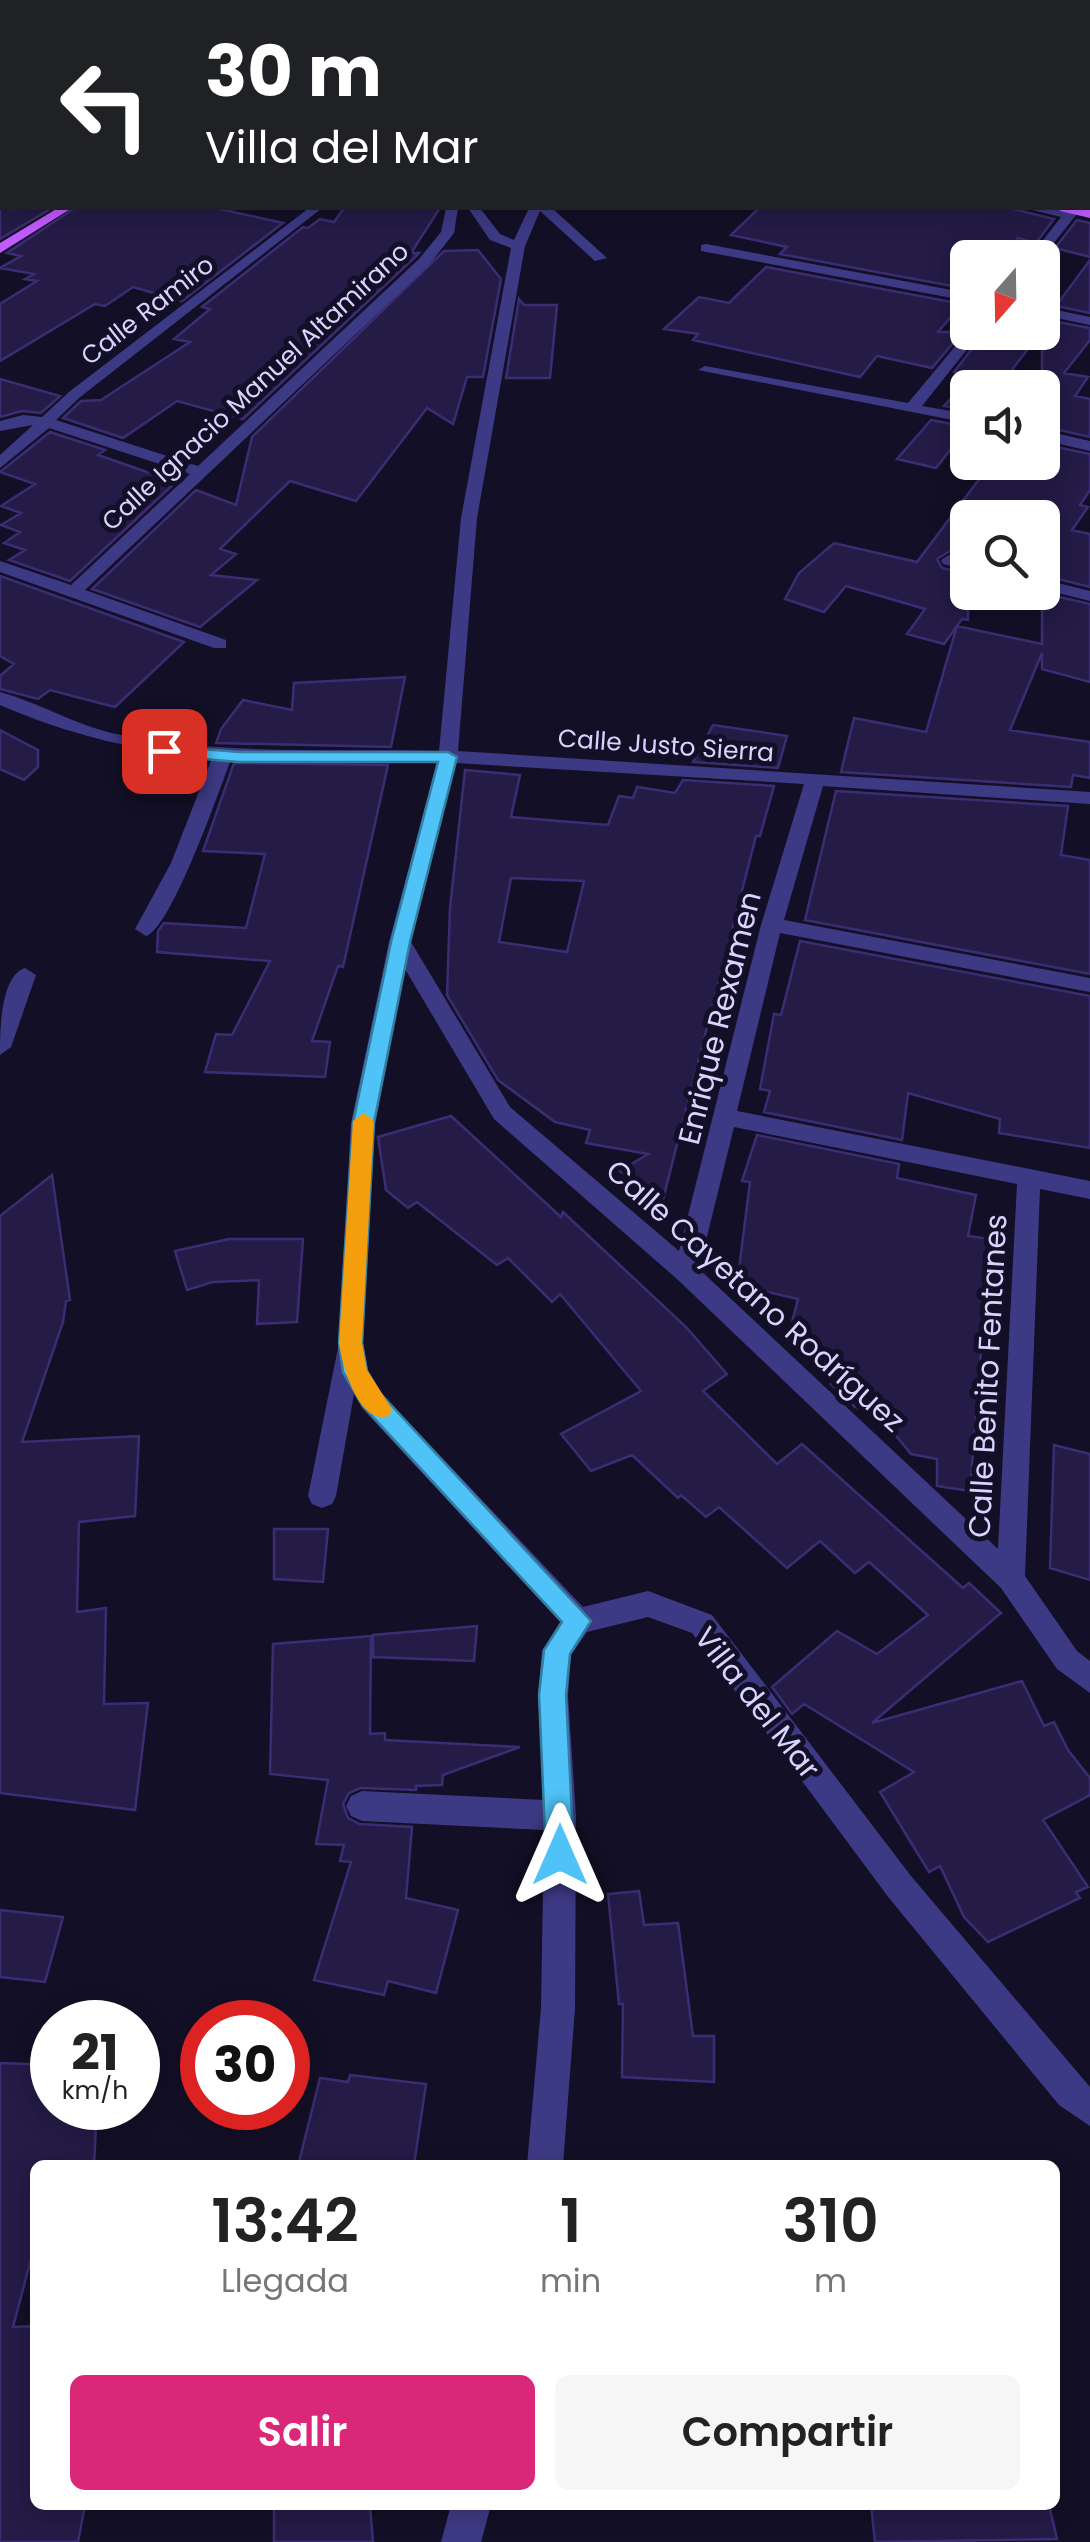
<!DOCTYPE html>
<html lang="es">
<meta charset="utf-8">
<style>
:root{--surface:#fff;--page:#f6f6f6;--text:#222;--muted:#767676;--accent:#db2777}
body{margin:0;font-family:Poppins,sans-serif;background:var(--page);color:var(--text);height:100vh;display:flex;flex-direction:column;font-size:38px;white-space:nowrap}
*{box-sizing:border-box;margin:0}
p{font-size:32px;color:var(--muted)}
.icon{flex:none;width:55px;height:55px;fill:none;stroke:currentColor;stroke-width:2;stroke-linecap:round;stroke-linejoin:round}
.map{position:relative;flex:1;overflow:hidden}
.sheet{position:absolute;left:30px;top:2160px;width:1030px;height:350px;display:flex;flex-direction:column;background:var(--surface);border-radius:15px;box-shadow:0 5px 25px #0003}
.sheet>*{flex:none}
.hud{position:absolute;left:0px;top:0px;width:1090px;height:210px;box-shadow:0 5px 25px #0003;background:#202124;color:#fff;overflow:hidden}
.needle{width:65px;rotate:200deg}
.buttons{position:absolute;left:950px;top:240px;display:grid;gap:20px}
.buttons a{display:grid;place-items:center;width:110px;height:110px;border-radius:15px;background:var(--surface);box-shadow:0 5px 25px #0003;font-size:50px}
.speed{position:absolute;left:30px;top:2000px;display:flex;gap:20px;font-size:50px;font-weight:700;text-align:center}
.speed>*{display:grid;place-content:center;width:130px;height:130px;border-radius:50%;background:var(--surface);box-shadow:0 5px 25px #0003;line-height:1}
.speed small{font-size:25px;font-weight:400}
.speed .limit{border:15px solid #d22;background:#fff;color:#111}
.pin{position:absolute;display:grid;place-items:center;width:85px;height:85px;color:#fff;margin:-42px;border-radius:20px;box-shadow:0 5px 15px #0006}
.me{position:absolute;width:110px;margin:-55px;rotate:0deg;stroke-linejoin:round;filter:drop-shadow(0 0 8px #0008)}
.turn{display:flex;align-items:center;gap:35px;height:210px;padding:0 40px;font-size:45px}
.turn .icon{width:130px;height:130px;stroke-width:2.5}
.turn b{display:block;font-size:70px;line-height:85px}
.eta{display:flex;justify-content:space-evenly;align-items:center;height:170px;text-align:center}
.eta b{font-size:60px;font-weight:600;line-height:70px}
.cta{display:flex;gap:20px;margin-top:auto;padding:20px 40px}
.cta a{flex:1;height:115px;border-radius:15px;background:var(--accent);color:#fff;font-size:40px;font-weight:600;line-height:115px;text-align:center}
.cta a+a{background:var(--page);color:var(--text)}
.map>svg:first-child{display:block}
</style>
<div class="map">
<svg width="1090" height="2542" viewBox="0 0 1090 2542">
<rect width="100%" height="100%" fill="#130f26"/>
<path fill="#241b47" stroke="#3b2d73" stroke-width="2.5" fill-rule="evenodd" d="M0,208H52L0,239Z
M75,208H215L283,223L182,301L133,287L105,306L95,304L0,361V304L37,281L25,279L34,274L0,268L21,256L7,253Z
M344,208H440L411,253H419L416,256L243,419L177,401L123,438L63,418L81,401L101,400L190,342L174,339L210,309L202,307L303,227L308,228L320,219L334,222Z
M759,208H1009L1054,219L1036,243L1018,238L1002,258H968V289L780,254L787,247L731,235Z
M1077,220L1090,223V257L1055,248Z
M478,250L501,279L483,377H467L453,424L427,408L356,501L290,481L220,549L236,554L211,575L257,580L200,627L92,589L196,490L236,505L252,437L444,251Z
M1090,260V313L1056,306Z
M766,267L962,304L938,332H962L932,368L877,356L860,377L693,340L698,334L664,329L699,297L729,303Z
M519,299L524,305H557L550,378H506Z
M1047,320L1090,328V340L1064,373L1088,377L1075,396L1090,399V437L1042,426V325Z
M985,332H1041L998,388H968V410L944,406L972,376L954,372Z
M0,379L60,396L41,413L22,411L0,417Z
M931,420L968,427L936,468L897,459Z
M50,432L105,450L98,455L176,482L70,581L9,560L25,550L4,543L20,532L1,525L21,513L1,506L35,484L0,472Z
M1042,444L1090,454V490L1080,505L1088,507L1072,530L1090,534V587L1042,575V504L1033,518H968V556L950,551L937,559L942,568L968,574V620L962,619L944,644L907,634L925,609L846,586L824,612L785,599L799,573L834,543L917,562L992,462L1042,465Z
M0,576L184,642L115,707L50,690L38,699L0,689V676L14,664L0,656Z
M1042,593L1090,604V682L1042,669V653L1010,730L1090,742V778L1073,775L1071,787L841,772L854,718L926,732L957,626L1042,644Z
M405,677L391,747L216,743L221,729L243,700L292,710L294,683Z
M713,725L787,736L778,768L693,762Z
M0,730L38,750V767L24,780L0,769Z
M234,763L388,765L343,967L338,966L312,1041L330,1042L325,1077L205,1072L216,1034L232,1035L270,961L157,952L158,931L164,923L246,928L265,854L203,851Z
M465,770L520,775L511,817L608,825L619,796L633,798L637,787L675,793L683,780L774,786L760,836H756L662,1203L620,1171L648,1154L586,1143L590,1130L555,1122L498,1080L447,995L450,908ZM511,878L584,881L567,952L499,942Z
M836,791L1068,806L1061,855L1090,860V974L805,920Z
M800,941L1090,996V1148L999,1133L1000,1119L908,1093L902,1140L764,1112L770,1091L760,1089L774,1014L781,1015Z
M451,1116L561,1217L563,1212L686,1327L727,1374L703,1391L777,1464L802,1444L963,1588L969,1583L1001,1613L872,1723L1022,1681L1044,1726L1054,1722L1068,1750L1090,1778V1795L1043,1820L1088,1887L1076,1892L1080,1898L988,1942L964,1917L940,1866L929,1872L880,1792L914,1772L804,1704L792,1714L772,1687L837,1631L877,1654L928,1615L869,1562L855,1573L820,1541L787,1568L719,1507L706,1517L681,1495L678,1498L632,1455L591,1471L561,1434L641,1391L560,1294L552,1302L508,1258L497,1265L417,1202L408,1208L386,1190L378,1137Z
M757,1135L899,1164L897,1178L976,1195L968,1236L990,1239L970,1491L937,1486V1459L911,1454L875,1410L855,1407L831,1384L845,1365L791,1326L798,1299L737,1285L750,1182L742,1181Z
M52,1175L70,1300L66,1301L63,1322L22,1442L139,1436L135,1516L79,1522L77,1612L106,1608L104,1704L148,1703L135,1810L0,1793V1216Z
M229,1239H303L297,1322L257,1324L259,1280L213,1282L187,1290L175,1251Z
M1054,1445L1090,1454V1580L1050,1568Z
M274,1529H328L323,1582L274,1579Z
M477,1626L474,1661L373,1657V1635Z
M371,1636L370,1734L385,1733V1740L520,1747L443,1775L442,1785L416,1786V1790L360,1788L349,1793L343,1804L348,1818L360,1824L412,1827L406,1898L458,1910L436,1993L388,1981L384,1995L314,1980L351,1862L340,1861L344,1845L316,1844L328,1780L270,1774L273,1644Z
M639,1891L644,1925L678,1923L693,2036H714V2082L622,2077L623,2004H619L608,1894Z
M0,1910L63,1917L45,1982L0,1977Z
M0,2063L52,2065V2108H97L94,2165H35V2244L13,2327L35,2326V2505H85L78,2542H0Z
M350,2075L426,2084L414,2165L299,2162L320,2078L348,2082Z
M274,2505H370L373,2542H274Z
M871,2505H1049L1057,2539L875,2542Z"/>
<g fill="none" stroke-linecap="round" stroke-linejoin="round">
<path fill="#3d3a85" fill-rule="evenodd" d="M948,0H963L964,2H950Z
M0,6H2V12H0Z
M0,44H2V50H0Z
M1088,52H1090V59H1088Z
M2,108V116L0,117V109Z
M2,157V165L0,166V158Z
M309,208H322L79,398L56,420L198,466L419,259L441,232L446,208H458L454,233L429,265L85,590L226,640V648H214L0,572V561L71,585L190,474L49,428L0,468V455L33,425L0,431V421L23,415L42,417L69,392Z
M468,208H480L500,234L514,240L529,208H552L607,258L595,261L540,211L525,246L477,518L458,751L1090,792V804L823,786L784,920L1090,978V992L780,933L737,1111L1090,1181V1199L1040,1189L1025,1576L1077,1651L1090,1661V1693L1057,1669L1001,1588L677,1279L494,1119L405,969L375,1123L363,1343L368,1371L380,1392L583,1607L648,1591L712,1615L911,1876L1090,2087V2126L1059,2105L889,1898L692,1633L648,1617L587,1632L571,1655L568,1695L576,1816L575,2008L563,2165H527L541,2008L544,1830L362,1821L351,1816L346,1806L351,1796L362,1791L544,1800L538,1695L542,1651L560,1622L362,1408L354,1394L336,1496L332,1504L322,1508L312,1504L308,1496L338,1348L351,1123L389,942L437,762L231,759C220,789 171,929 146,936L135,929L171,863L212,758C137,751 69,735 0,705V692C40,703 75,725 116,734C222,756 332,748 439,751L461,518L511,248L490,240ZM456,763L804,784L761,925L679,1251L510,1107L411,942ZM734,1127L1017,1184L998,1549L699,1269Z
M1024,208H1079L1080,210L1042,258H1029L1061,217Z
M706,244L968,293V301L701,251V245Z
M1042,307L1090,317V325L1042,315Z
M968,331L981,332L922,406L968,414V423L698,370L705,366L908,403Z
M1042,430L1090,441V451L1042,440Z
M949,555L968,560V570L943,564L941,560Z
M1042,579L1090,591V601L1042,589Z
M25,968L36,975L11,1047L0,1055C0,1032 0,976 25,968Z
M451,2505H491L481,2542H441Z"/>
<path fill="#c25bff" fill-rule="evenodd" d="M775,0H788L789,2H777Z
M58,208H72L0,253V243Z
M1059,208L1090,210V218L1060,211Z"/>
</g>
<path fill="#4fc3f7" stroke="#337fa1" stroke-width="2.5" d="M164,746L239,752H448L457,757L410,942L374,1123L362,1343L367,1371L380,1393L591,1621L570,1654L566,1695L574,1855L570,1865L560,1869L550,1865L546,1855L539,1695L544,1650L562,1622L363,1406L343,1372L339,1343L353,1123L391,942L438,762H239L158,755V747Z"/>
<path fill="#f59e0b" d="M364,1113L374,1121L362,1343L367,1370L392,1409L389,1416C359,1426 342,1365 339,1343L353,1121Z"/>
<g text-anchor="middle" stroke-width="10" stroke-linejoin="round" paint-order="stroke">
<g font-size="25" fill="#d9d4ff" stroke="#130f26">
<text transform="translate(147 310) rotate(-38)" y="9">Calle Ramiro</text>
<text transform="translate(255 386) rotate(-43)" y="9">Calle Ignacio Manuel Altamirano</text>
<text transform="translate(666 745) rotate(4)" y="9">Calle Justo Sierra</text>
</g>
<g font-size="30" fill="#d9d4ff" stroke="#130f26">
<text transform="translate(720 1018) rotate(-76)" y="10">Enrique Rexamen</text>
<text transform="translate(755 1296) rotate(42)" y="10">Calle Cayetano Rodríguez</text>
<text transform="translate(988 1376) rotate(-87)" y="10">Calle Benito Fentanes</text>
<text transform="translate(757 1703) rotate(52)" y="10">Villa del Mar</text>
</g>
</g>
</svg>
<div class="buttons">
<a><svg class="needle" viewBox="-14 -14 28 28"><path d="M0-13l5 13h-10z" fill="#e53935"/><path d="M0 13l5-13h-10z" fill="#767676"/></svg></a>
<a><svg class="icon" aria-label="sound" viewBox="0 0 24 24"><path d="M4 9h4l5-4v14l-5-4H4zM17 9q2 3 0 6"/></svg></a>
<a><svg class="icon" aria-label="search" viewBox="0 0 24 24"><circle cx="10" cy="10" r="6"/><path d="M15 15l6 6"/></svg></a>
</div>
<div class="speed"><div>21<small>km/h</small></div><div class="limit">30</div></div>
<div class="pin" style="left:164px;top:751px;background:#d93025"><svg class="icon" aria-label="arrive" viewBox="0 0 24 24"><path d="M6 21V4h12l-3 4 3 4H6"/></svg></div>
<svg class="me" style="left:560px;top:1855px" viewBox="-20 -20 40 40"><path d="M0-17L14 15 0 8-14 15z" fill="#4fc3f7" stroke="#fff" stroke-width="4"/></svg>
<div class="hud">
<div class="turn"><svg class="icon" aria-label="left" viewBox="0 0 24 24"><path d="M17 20v-9H6M10 6l-5 5 5 5"/></svg><div><b>30 m</b>Villa del Mar</div></div>
</div>
<section class="sheet">
<div class="eta">
<div><b>13:42</b><p>Llegada</p></div>
<div><b>1</b><p>min</p></div>
<div><b>310</b><p>m</p></div>
</div>
<div class="cta"><a>Salir</a><a>Compartir</a></div>
</section>
</div>
